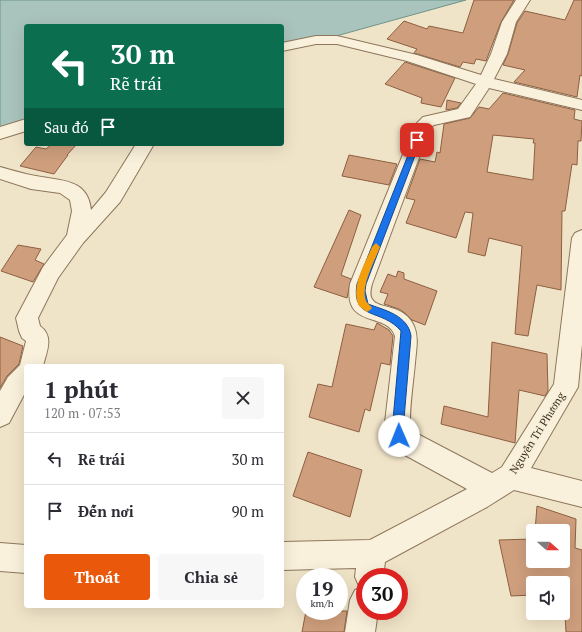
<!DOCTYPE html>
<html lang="vi">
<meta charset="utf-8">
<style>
:root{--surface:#fff;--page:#f7f7f7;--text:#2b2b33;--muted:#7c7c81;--line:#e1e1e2;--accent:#ea580c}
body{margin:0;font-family:"PT Serif",serif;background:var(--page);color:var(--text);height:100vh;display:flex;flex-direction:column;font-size:15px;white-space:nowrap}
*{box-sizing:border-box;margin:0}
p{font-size:13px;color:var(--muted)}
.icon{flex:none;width:22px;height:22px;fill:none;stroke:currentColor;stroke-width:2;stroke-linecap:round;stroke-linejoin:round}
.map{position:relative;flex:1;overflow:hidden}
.panel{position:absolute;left:24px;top:364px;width:260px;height:244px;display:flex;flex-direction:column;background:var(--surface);border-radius:4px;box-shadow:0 4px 16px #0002}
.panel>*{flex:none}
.hud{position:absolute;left:24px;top:24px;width:260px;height:122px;border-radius:4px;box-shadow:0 4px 16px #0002;background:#0b6e4f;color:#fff;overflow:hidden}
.needle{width:26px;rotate:111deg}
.fabs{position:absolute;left:526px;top:524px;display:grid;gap:8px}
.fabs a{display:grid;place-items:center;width:44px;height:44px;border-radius:4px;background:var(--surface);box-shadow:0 4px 16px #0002;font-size:20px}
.speed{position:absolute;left:296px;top:568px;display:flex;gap:8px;font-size:20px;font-weight:700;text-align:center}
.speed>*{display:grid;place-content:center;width:52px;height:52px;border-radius:50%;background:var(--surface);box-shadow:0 4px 16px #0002;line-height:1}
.speed small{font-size:10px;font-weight:400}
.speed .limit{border:6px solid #d22;background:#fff;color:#111}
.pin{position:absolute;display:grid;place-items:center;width:34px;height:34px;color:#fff;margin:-17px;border-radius:8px;box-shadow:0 2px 6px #0006}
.me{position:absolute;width:44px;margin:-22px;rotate:359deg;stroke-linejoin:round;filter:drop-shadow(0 0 3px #0008)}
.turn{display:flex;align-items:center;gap:14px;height:84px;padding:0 20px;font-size:18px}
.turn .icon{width:52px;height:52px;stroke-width:2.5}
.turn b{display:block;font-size:28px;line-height:34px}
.then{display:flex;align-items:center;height:38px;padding:0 20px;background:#0003;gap:8px;font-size:15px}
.round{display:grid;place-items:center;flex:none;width:42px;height:42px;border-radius:4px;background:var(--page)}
.head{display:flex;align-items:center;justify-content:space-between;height:68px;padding:0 20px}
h1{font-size:24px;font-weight:700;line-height:30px}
.primary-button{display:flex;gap:8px;margin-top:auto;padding:8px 20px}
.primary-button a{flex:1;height:46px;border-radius:4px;background:var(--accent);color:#fff;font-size:16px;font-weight:700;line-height:46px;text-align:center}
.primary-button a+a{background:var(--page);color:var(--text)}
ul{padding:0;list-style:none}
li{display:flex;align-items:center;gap:12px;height:52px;padding:0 20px;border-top:1px solid var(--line)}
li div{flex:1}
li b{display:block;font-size:15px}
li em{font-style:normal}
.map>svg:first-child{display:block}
</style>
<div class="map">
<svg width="582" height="632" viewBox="0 0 582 632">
<rect width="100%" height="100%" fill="#f0e4c8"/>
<path fill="#a9c4bc" stroke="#6f938a" d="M0,0H466L282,51V26H26V122L0,129Z"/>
<path fill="#cf9f7d" stroke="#8d5f41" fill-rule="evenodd" d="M474,0H514L501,22L486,61L476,59L474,64L463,62L460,67L414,53L417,49L387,39L404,21L427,29L429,26L463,33Z
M574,0H582V76L580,75L577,97L514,82L525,70L503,65L508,54L517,23L525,11L565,20Z
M405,62L455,78L441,107L421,103L422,98L385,84Z
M503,93L575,110L574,119L582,121L581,141H578L577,165L572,164L565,211H562L561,290L537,285L528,336L515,334L522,246L489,238L485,256L468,252L473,213L465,212L456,238L406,223L415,200L406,198L420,159L435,162L437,152L440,153L444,124L470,118L479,107L489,109ZM493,135L534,139L533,143H535L533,180L487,172Z
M447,100L461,103L457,108L446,110Z
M52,144H77L67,155H68L54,174L20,166L36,147L46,149Z
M349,155L397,164L389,185L342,176Z
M349,210L361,215L341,275L351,279L347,298L314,287Z
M18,245L41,249L35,260L44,264L33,282L1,271Z
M398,271L404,273V279L437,291L425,325L412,320L405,313L399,309L384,304L388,294L380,292L388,274L396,277Z
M377,323L389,330L393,336L390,365L381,363L370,411L365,409L359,432L309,417L318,384L332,387L346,324L374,330Z
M0,337L23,346L19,364L7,376L0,388Z
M492,342L547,354L548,391L545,396L519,390L515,443L441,424L444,406L488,417Z
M308,452L362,470L350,517L293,496Z
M537,506L576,519L575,548L582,550V632H566L563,583H533V595L511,596L499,540L533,539V561H563V531H535Z
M306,611H347L344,632H302Z"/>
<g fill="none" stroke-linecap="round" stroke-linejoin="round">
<g stroke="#8d765c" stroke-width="2">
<path id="street" d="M516,0H530L516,22L507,54L494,79L582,100V110L489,88L470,117L434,125L430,128L372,284C371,288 369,295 372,299C378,310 404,303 414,326C419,338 416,350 415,363C413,385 409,408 410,430L492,473L502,467L554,384L572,238L575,233L582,230V344L578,387L531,468L582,481V507L514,490L487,507L385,562L383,577H365V611H378L375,632H345L350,600L355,590L360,588L355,577L356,568L282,570V542L370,540L467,489L392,448L388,440L384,431L395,336C387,311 343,330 350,284L415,125L423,117L458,109L476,84L407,61L337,44H316L282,51V43L316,36H337L417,55L481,75L491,54L502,22Z
M26,119V131L0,139V127Z
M136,144H154L120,202L83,243L58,278L38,318L40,326C54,336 47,351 43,366H26V391L9,423L0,427V391L8,377L20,365L26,341L22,338L19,331L16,318L43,267L67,235L72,211L70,200L60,193L31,189L0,179V167C12,170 24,174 36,176C60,181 88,178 91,210L106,192Z
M0,543L26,545V573L0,571Z"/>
</g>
<use href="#street" fill="#faf1dc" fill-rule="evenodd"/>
</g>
<path fill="#1a73e8" stroke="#114b97" d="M417,137L421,140L366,284L365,291L368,304C384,310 408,315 411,336L403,431L404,436L403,439L399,441L395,439L392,431L401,331C382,308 351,321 357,284L414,140Z"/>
<path fill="#f59e0b" d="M376,243L380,247C375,260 360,287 366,301C367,303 370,305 372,308L370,310L367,312L359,306C350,287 365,264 372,247Z"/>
<g text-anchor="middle" stroke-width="3" stroke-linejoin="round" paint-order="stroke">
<g font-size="11" fill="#3d2e20" stroke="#f7eed8">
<text transform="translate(537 433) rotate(-58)" y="4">Nguyễn Tri Phương</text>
</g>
</g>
</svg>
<div class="fabs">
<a><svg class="needle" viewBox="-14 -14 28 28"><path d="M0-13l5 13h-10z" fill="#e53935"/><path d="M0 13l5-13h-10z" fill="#7c7c81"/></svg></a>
<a><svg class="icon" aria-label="sound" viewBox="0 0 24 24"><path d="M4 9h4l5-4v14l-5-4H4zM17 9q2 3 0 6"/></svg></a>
</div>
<div class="speed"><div>19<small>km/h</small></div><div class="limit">30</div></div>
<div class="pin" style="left:417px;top:140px;background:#d93025"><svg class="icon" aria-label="arrive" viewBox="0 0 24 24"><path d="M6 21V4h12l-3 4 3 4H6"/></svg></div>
<svg class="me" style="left:399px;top:436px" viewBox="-20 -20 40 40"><circle r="19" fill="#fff"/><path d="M0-13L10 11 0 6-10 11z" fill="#1a73e8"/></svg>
<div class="hud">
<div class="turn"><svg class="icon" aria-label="left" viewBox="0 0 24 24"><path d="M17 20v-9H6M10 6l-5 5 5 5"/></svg><div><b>30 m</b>Rẽ trái</div></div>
<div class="then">Sau đó<svg class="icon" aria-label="arrive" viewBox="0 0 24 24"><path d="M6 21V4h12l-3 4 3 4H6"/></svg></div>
</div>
<section class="panel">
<div class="head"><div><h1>1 phút</h1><p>120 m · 07:53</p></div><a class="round"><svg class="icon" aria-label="close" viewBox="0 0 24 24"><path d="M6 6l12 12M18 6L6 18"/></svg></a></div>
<ul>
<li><svg class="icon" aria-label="left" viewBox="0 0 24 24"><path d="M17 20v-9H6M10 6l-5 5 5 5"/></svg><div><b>Rẽ trái</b></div><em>30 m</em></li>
<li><svg class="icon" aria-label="arrive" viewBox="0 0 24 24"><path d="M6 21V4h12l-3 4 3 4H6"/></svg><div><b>Đến nơi</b></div><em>90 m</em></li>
</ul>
<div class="primary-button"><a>Thoát</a><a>Chia sẻ</a></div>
</section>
</div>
